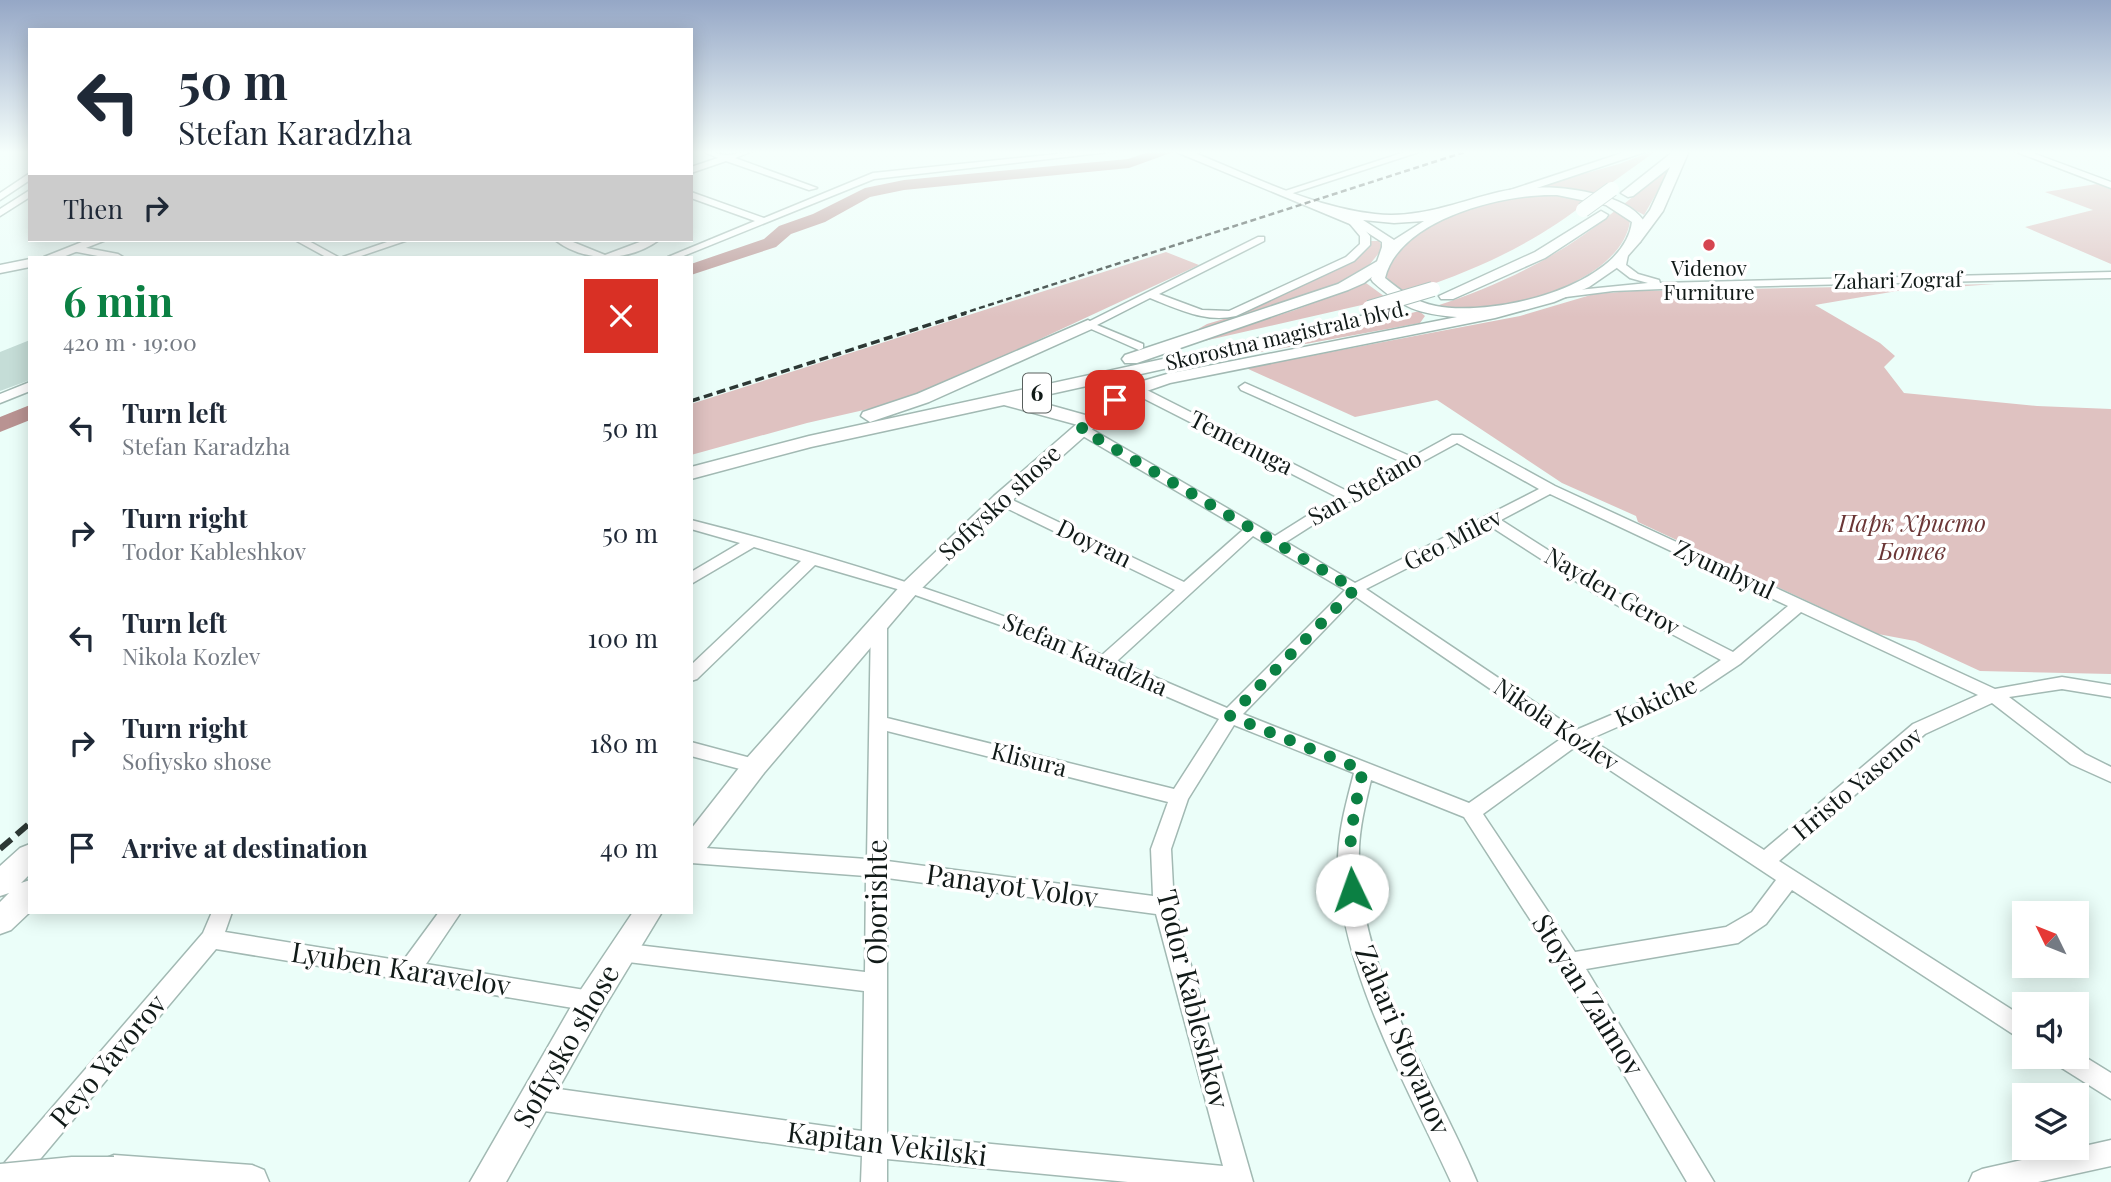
<!DOCTYPE html>
<meta charset="utf-8">
<style>
:root{--surface:#fff;--page:#f2f2f3;--text:#1f2937;--muted:#747a83;--accent:#0b8043}
body{margin:0;font-family:"Playfair Display",serif;background:var(--page);color:var(--text);height:100vh;display:flex;flex-direction:column;font-size:26px;white-space:nowrap}
*{box-sizing:border-box;margin:0}
p{font-size:23px;color:var(--muted)}
.icon{flex:none;width:38px;height:38px;fill:none;stroke:currentColor;stroke-width:2;stroke-linecap:round;stroke-linejoin:round}
.map{position:relative;flex:1;overflow:hidden}
.details{position:absolute;left:28px;top:256px;width:665px;height:658px;display:flex;flex-direction:column;background:var(--surface);border-radius:0px;box-shadow:0 4px 18px #0003}
.details>*{flex:none}
.guide{position:absolute;left:28px;top:28px;width:665px;height:214px;border-radius:0px;box-shadow:0 4px 18px #0003;background:#fff;color:var(--text);overflow:hidden}
.needle{width:46px;rotate:313deg}
.fabs{position:absolute;left:2012px;top:901px;display:grid;gap:14px}
.fabs a{display:grid;place-items:center;width:77px;height:77px;border-radius:0px;background:var(--surface);box-shadow:0 4px 18px #0003;font-size:35px}
.pin{position:absolute;display:grid;place-items:center;width:60px;height:60px;color:#fff;margin:-30px;border-radius:14px;box-shadow:0 4px 10px #0006}
.me{position:absolute;width:77px;margin:-38px;rotate:357deg;stroke-linejoin:round;filter:drop-shadow(0 0 5px #0008)}
.turn{display:flex;align-items:center;gap:24px;height:147px;padding:0 35px;font-size:32px}
.turn .icon{width:91px;height:91px;stroke-width:2.5}
.turn b{display:block;font-size:49px;line-height:60px}
.then{display:flex;align-items:center;height:66px;padding:0 35px;background:#0003;gap:14px;font-size:26px}
.round{display:grid;place-items:center;flex:none;width:74px;height:74px;border-radius:0px;background:var(--page)}
.headline{display:flex;align-items:center;justify-content:space-between;height:119px;padding:0 35px}
h1{font-size:42px;font-weight:700;line-height:52px;color:var(--accent)}
ul{padding:0;list-style:none}
li{display:flex;align-items:center;gap:21px;height:105px;padding:0 35px}
li div{flex:1}
li b{display:block;font-size:26px}
li em{font-style:normal}
.map>svg:first-child{display:block}
</style>
<div class="map">
<svg width="2111" height="1182" viewBox="0 0 2111 1182">
<rect width="100%" height="100%" fill="#ebfef9"/>
<path fill="#dfc2c1" d="M1653,151H1656L1596,194L1559,187H1536L1619,164Z
M1673,164L1644,215L1624,204Z
M2097,184L2111,188V264L2025,227L2093,210L2045,192Z
M1550,194L1589,200C1535,244 1470,273 1403,294L1389,282L1386,275C1409,218 1493,196 1550,194Z
M1617,209L1630,221C1623,270 1548,297 1506,306C1484,311 1458,309 1436,306C1501,285 1565,254 1617,209Z
M1370,241H1379L1383,248L1370,264L1345,282L1184,337L1207,324L1227,318L1330,272Z
M1166,252L1199,265L926,392L899,402L807,423L691,455V404Z
M1366,283L1388,299L1182,346L1295,310Z
M1995,284L1897,291L1815,305L1880,343L1895,356L1884,367L1904,393L2037,406L2111,409V674L1980,671L1915,641L1878,634L1638,522L1636,516L1562,483L1437,400L1355,417L1246,368L1520,316L1594,294L1632,291Z
M1419,311L1425,316L1420,323L1169,369L1340,332Z"/>
<g fill="none" stroke-linecap="round" stroke-linejoin="round">
<path fill="#b99392" fill-rule="evenodd" d="M1152,151H1176L1129,168L904,190L870,197L825,222L791,234L776,247L691,275V264L764,239L779,226L813,214L865,188L904,180L1128,159Z
M30,405V420L0,432V417Z"/>
</g>
<path fill="#c5ddd7" d="M30,340V380L0,391V352Z"/>
<g fill="none" stroke-linecap="round" stroke-linejoin="round">
<g stroke="#a2b9b3" stroke-width="3">
<path id="minor" d="M702,151C711,151 720,155 727,155C735,155 743,151 752,151L735,158L817,188L809,190L726,161L691,173V167L718,158Z
M1086,151H1117L874,179L681,257H668L755,221L691,198V192L764,218L873,173Z
M1188,151H1203L1185,156V152Z
M1408,151H1422L1290,194L1282,192Z
M2014,151H2027L2111,182V188Z
M30,173V180L0,200V193Z
M30,190V197L0,216V209Z
M1347,216H1353L1370,236V245L1354,261L1236,316C1205,323 1178,309 1150,298L1097,325L1143,344V348L1139,350L1082,325L1258,237H1264V241L1159,294L1202,310L1229,311L1346,257L1360,244V236L1345,218Z
M295,240H307L338,257H326Z
M393,240H408L358,257H343Z
M555,240H568L605,255L645,240H659C629,262 585,263 555,240Z
M76,246L118,254L123,257H103L72,251V247Z
M1623,252L1628,255L1626,265L1638,274L1659,280L1660,283L2111,272V278L1685,288L1613,291L1558,298L1553,295L1558,292L1648,283L1630,278L1617,268L1618,255Z
M30,382V391L0,403V394Z
M1245,383L1412,457L1452,435H1462L1555,486L1995,689L2062,677L2111,685V697L2062,689L2009,697L2085,754L2111,767V782L2071,764L1992,703L1925,734L1779,861L2025,1018V1042L1792,890L1766,924L1738,943L1586,969L1714,1182H1687L1562,969L1464,817L1371,780C1365,806 1358,832 1359,859C1360,974 1434,1079 1477,1182H1451C1408,1088 1336,962 1338,857C1339,828 1347,800 1354,773L1234,725L1188,799L1171,849L1174,906L1253,1182H1128L887,1159V1182H861L862,1156L537,1110L528,1106L525,1098L528,1090L537,1086L862,1131L864,991L620,961L612,959L609,952L612,945L620,943L865,972L866,876L691,863V847L867,859L871,621L873,617H885L887,621V718L1174,789L1219,719L1003,626L904,591L815,565L697,679L691,681V665L801,561L754,547L691,584V572L740,543L691,529V520C830,555 969,599 1102,655L1175,590L996,503L994,500L996,497H1006L1184,582L1243,530L1076,432V426H1086L1275,536L1337,497L1131,392V386H1139L1347,491L1402,462L1241,390L1239,387ZM1457,443L1539,489L1355,583L1286,542L1352,500ZM1550,494L1788,606L1733,652L1606,587L1501,520ZM1490,526L1594,593L1721,660L1689,682L1576,730L1366,589ZM1253,536L1345,590L1227,708L1117,661ZM1356,597L1562,738L1469,803L1243,714ZM1801,612L1978,695L1913,724L1764,850L1590,739L1701,690L1740,664ZM887,731L1168,802L1151,849L1153,896L887,861ZM1575,747L1776,880L1752,912L1726,927L1575,952L1483,814ZM887,878L1156,914L1223,1166L887,1134Z
M691,742L762,761L764,766L762,771L755,773L691,756Z
M212,912H232L225,932L403,961L439,912H461L426,964L591,991L599,994L602,1001L599,1008L591,1011L216,949L21,1182H0V1168L203,933Z
M2077,1052L2111,1073V1099L2057,1065L2053,1057H2077Z
M2111,1140V1166L2038,1182H1969L1973,1173L1982,1169Z"/>
</g>
<g stroke="#a2b9b3" stroke-width="3">
<path id="major" d="M1174,151H1190C1250,175 1311,207 1375,214C1420,219 1457,202 1499,192C1532,185 1567,186 1599,195C1617,200 1633,206 1644,221L1640,242L1618,267L1589,287L1554,302L1495,318L1170,383L1141,393L1121,404L1008,504L917,593L764,773L700,857L691,860V829L746,759L903,583L994,496L1109,396L1129,385L1167,374L1457,317C1419,314 1402,308 1373,282L1371,279L1382,247V242L1362,229ZM1557,195L1606,205L1632,222C1623,288 1491,317 1436,306C1415,302 1401,291 1385,278C1399,219 1504,193 1557,195ZM1363,220L1394,223L1424,221L1394,240Z
M87,240H106L63,257H44Z
M30,259V267L0,273V265Z
M633,912H662L602,1011L506,1182H470L580,991Z
M114,1155L252,1165L264,1170L269,1182H101L97,1172L102,1160Z"/>
</g>
<g stroke="#a2b9b3" stroke-width="3">
<path id="highway" d="M1628,151H1648L1504,199L1499,200L1492,196Z
M1674,151H1689L1663,211L1640,242H1630L1628,239L1650,210L1670,167L1633,196L1628,197L1621,193Z
M1601,211L1608,215L1606,218L1545,258L1453,299H1441L1439,296L1535,252Z
M1381,259L1386,260L1388,263L1386,266L1364,283L1348,290L1137,363H1125L1122,359L1125,355L1338,284Z
M1384,311L1390,313L1392,316L1390,319L1028,399L1096,418L1098,422L1089,428L1004,405L811,447L691,479V467L809,436Z
M1088,320L1096,325L1094,328L929,402L870,422L861,416L863,412L917,394Z
M30,844V874L21,883L30,880V912L11,930L0,934V902L9,893L0,896V866L20,848Z"/>
</g>
<use href="#minor" fill="#fff" fill-rule="evenodd"/>
<use href="#major" fill="#fff" fill-rule="evenodd"/>
<use href="#highway" fill="#fff" fill-rule="evenodd"/>
<path stroke="#2d3835" stroke-width="2.5" stroke-dasharray="6 3.5" stroke-linecap="butt" d="M961,314L1468,151"/>
<path stroke="#2d3835" stroke-width="3.5" stroke-dasharray="9 4.5" stroke-linecap="butt" d="M691,401L966,313"/>
<path stroke="#2d3835" stroke-width="6" stroke-dasharray="15 7" stroke-linecap="butt" d="M0,849L30,823"/>
<g stroke="#a2b9b3" stroke-width="33" stroke-linecap="butt">
<path id="major-bridge" d="M0,1179L73,1172H114"/>
</g>
<g stroke="#a2b9b3" stroke-width="16" stroke-linecap="butt">
<path id="highway-bridge" d="M1583,210L1612,189
M1369,308L1433,289"/>
</g>
<use href="#major-bridge" stroke="#fff" stroke-width="30"/>
<use href="#highway-bridge" stroke="#fff" stroke-width="14"/>
</g>
<linearGradient id="sky" x2="0" y2="1"><stop stop-color="#95a7c6"/><stop offset="0.48" stop-color="#f6fffc"/><stop offset="1" stop-color="#f6fffc" stop-opacity="0"/></linearGradient>
<rect width="2111" height="317" fill="url(#sky)"/>
<g fill="none" stroke-linecap="round" stroke-linejoin="round">
<path stroke="#0b8043" stroke-width="12" stroke-dasharray="0 21.6" d="M1115,400L1081,429L1355,589L1230,716L1363,770C1354,810 1346,849 1352,890"/>
</g>
<circle fill="#d54550" stroke="#fff" stroke-width="2.5" cx="1709" cy="245" r="7"/>
<g text-anchor="middle" stroke-width="7" stroke-linejoin="round" paint-order="stroke">
<g font-size="21" fill="#111a18" stroke="#fff">
<text x="1709" y="276">Videnov<tspan x="1709" dy="24">Furniture</tspan></text>
</g>
<g font-size="21" fill="#111a18" stroke="#fff">
<text transform="translate(1898 281) rotate(-1)" y="7">Zahari Zograf</text>
<text transform="translate(1287 336) rotate(-13)" y="7">Skorostna magistrala blvd.</text>
</g>
<rect fill="#fff" stroke="#585f5d" stroke-width="2" x="1023" y="373.5" width="28" height="39" rx="5"/>
<g font-size="23" font-weight="bold" fill="#111a18">
<text x="1037" y="401">6</text>
</g>
<g font-size="24" fill="#111a18" stroke="#fff">
<text transform="translate(1241 443) rotate(27)" y="8">Temenuga</text>
<text transform="translate(1365 488) rotate(-30)" y="8">San Stefano</text>
<text transform="translate(1000 503) rotate(-43)" y="8">Sofiysko shose</text>
<text transform="translate(1453 540) rotate(-27)" y="8">Geo Milev</text>
<text transform="translate(1094 544) rotate(26)" y="8">Doyran</text>
<text transform="translate(1724 570) rotate(25)" y="8">Zyumbyul</text>
<text transform="translate(1612 592) rotate(30)" y="8">Nayden Gerov</text>
<text transform="translate(1085 655) rotate(23)" y="8">Stefan Karadzha</text>
<text transform="translate(1656 702) rotate(-25)" y="8">Kokiche</text>
<text transform="translate(1556 725) rotate(34)" y="8">Nikola Kozlev</text>
<text transform="translate(1029 760) rotate(14)" y="8">Klisura</text>
<text transform="translate(1858 784) rotate(-40)" y="8">Hristo Yasenov</text>
</g>
<g font-size="24" font-style="italic" fill="#6b3636" stroke="#fff">
<text x="1912" y="532">Парк Христо<tspan x="1912" dy="28">Ботев</tspan></text>
</g>
<g font-size="28" fill="#111a18" stroke="#fff">
<text transform="translate(1012 886) rotate(8)" y="10">Panayot Volov</text>
<text transform="translate(877 902) rotate(-90)" y="10">Oborishte</text>
<text transform="translate(401 969) rotate(9)" y="10">Lyuben Karavelov</text>
<text transform="translate(1588 995) rotate(58)" y="10">Stoyan Zaimov</text>
<text transform="translate(1193 999) rotate(76)" y="10">Todor Kableshkov</text>
<text transform="translate(1403 1040) rotate(67)" y="10">Zahari Stoyanov</text>
<text transform="translate(566 1046) rotate(-60)" y="10">Sofiysko shose</text>
<text transform="translate(108 1061) rotate(-50)" y="10">Peyo Yavorov</text>
<text transform="translate(887 1144) rotate(7)" y="10">Kapitan Vekilski</text>
</g>
</g>
</svg>
<div class="fabs">
<a><svg class="needle" viewBox="-14 -14 28 28"><path d="M0-13l5 13h-10z" fill="#e53935"/><path d="M0 13l5-13h-10z" fill="#747a83"/></svg></a>
<a><svg class="icon" aria-label="sound" viewBox="0 0 24 24"><path d="M4 9h4l5-4v14l-5-4H4zM17 9q2 3 0 6"/></svg></a>
<a><svg class="icon" aria-label="layers" viewBox="0 0 24 24"><path d="M12 4l9 5-9 5-9-5zM3 14l9 5 9-5"/></svg></a>
</div>
<div class="pin" style="left:1115px;top:400px;background:#d93025"><svg class="icon" aria-label="arrive" viewBox="0 0 24 24"><path d="M6 21V4h12l-3 4 3 4H6"/></svg></div>
<svg class="me" style="left:1352px;top:890px" viewBox="-20 -20 40 40"><circle r="19" fill="#fff"/><path d="M0-13L10 11 0 6-10 11z" fill="#0b8043"/></svg>
<div class="guide">
<div class="turn"><svg class="icon" aria-label="left" viewBox="0 0 24 24"><path d="M17 20v-9H6M10 6l-5 5 5 5"/></svg><div><b>50 m</b>Stefan Karadzha</div></div>
<div class="then">Then<svg class="icon" aria-label="right" viewBox="0 0 24 24"><path d="M7 20v-9h11M14 6l5 5-5 5"/></svg></div>
</div>
<section class="details">
<div class="headline"><div><h1>6 min</h1><p>420 m · 19:00</p></div><a class="round" style="background:#d93025;color:#fff"><svg class="icon" aria-label="close" viewBox="0 0 24 24"><path d="M6 6l12 12M18 6L6 18"/></svg></a></div>
<ul>
<li><svg class="icon" aria-label="left" viewBox="0 0 24 24"><path d="M17 20v-9H6M10 6l-5 5 5 5"/></svg><div><b>Turn left</b><p>Stefan Karadzha</p></div><em>50 m</em></li>
<li><svg class="icon" aria-label="right" viewBox="0 0 24 24"><path d="M7 20v-9h11M14 6l5 5-5 5"/></svg><div><b>Turn right</b><p>Todor Kableshkov</p></div><em>50 m</em></li>
<li><svg class="icon" aria-label="left" viewBox="0 0 24 24"><path d="M17 20v-9H6M10 6l-5 5 5 5"/></svg><div><b>Turn left</b><p>Nikola Kozlev</p></div><em>100 m</em></li>
<li><svg class="icon" aria-label="right" viewBox="0 0 24 24"><path d="M7 20v-9h11M14 6l5 5-5 5"/></svg><div><b>Turn right</b><p>Sofiysko shose</p></div><em>180 m</em></li>
<li><svg class="icon" aria-label="arrive" viewBox="0 0 24 24"><path d="M6 21V4h12l-3 4 3 4H6"/></svg><div><b>Arrive at destination</b></div><em>40 m</em></li>
</ul>
</section>
</div>
